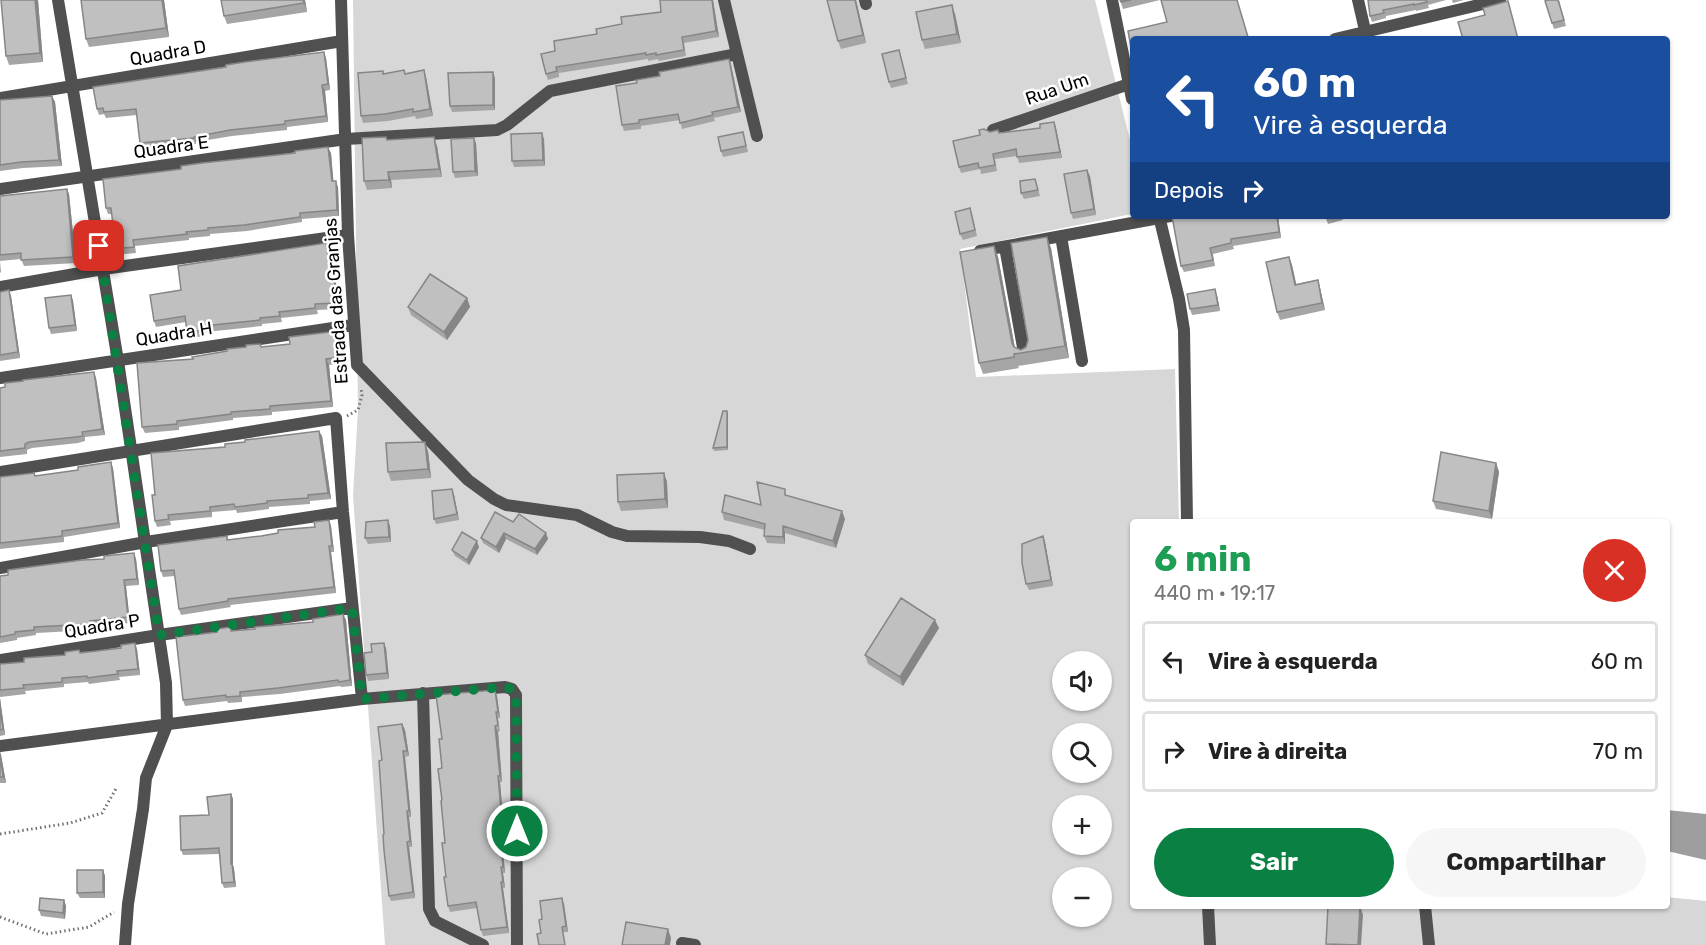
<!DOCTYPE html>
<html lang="pt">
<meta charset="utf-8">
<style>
:root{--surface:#fff;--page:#f6f6f6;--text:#222;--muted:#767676;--line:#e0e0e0;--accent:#0b8043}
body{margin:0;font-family:Rubik,sans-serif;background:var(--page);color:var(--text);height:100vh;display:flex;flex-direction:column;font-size:22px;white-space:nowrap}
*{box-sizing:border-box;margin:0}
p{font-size:20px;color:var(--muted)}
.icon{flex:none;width:33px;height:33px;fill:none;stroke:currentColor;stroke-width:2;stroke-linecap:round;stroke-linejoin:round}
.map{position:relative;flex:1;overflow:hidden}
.panel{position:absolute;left:1130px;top:519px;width:540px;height:390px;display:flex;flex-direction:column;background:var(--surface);border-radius:6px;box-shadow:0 2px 4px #0004}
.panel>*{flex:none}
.banner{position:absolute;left:1130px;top:36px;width:540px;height:183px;border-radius:6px;box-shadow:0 2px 4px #0004;background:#1a4fa0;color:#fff;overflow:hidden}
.fabs{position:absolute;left:1052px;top:651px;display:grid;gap:12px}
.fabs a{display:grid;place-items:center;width:60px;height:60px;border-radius:50%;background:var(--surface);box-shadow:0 2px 4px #0004;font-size:30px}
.pin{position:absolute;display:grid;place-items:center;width:51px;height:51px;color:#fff;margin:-26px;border-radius:12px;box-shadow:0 3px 9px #0006}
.me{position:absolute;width:66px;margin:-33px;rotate:0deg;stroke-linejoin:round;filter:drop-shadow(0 0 4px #0008)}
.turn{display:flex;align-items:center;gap:21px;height:126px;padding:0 24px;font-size:27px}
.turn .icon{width:78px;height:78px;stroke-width:2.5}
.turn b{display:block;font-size:42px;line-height:51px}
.then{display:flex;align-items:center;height:57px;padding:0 24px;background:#0003;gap:12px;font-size:22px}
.round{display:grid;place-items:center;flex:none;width:63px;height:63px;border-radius:32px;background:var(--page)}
.overview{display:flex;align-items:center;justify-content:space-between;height:102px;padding:0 24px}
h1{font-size:36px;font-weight:700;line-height:45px;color:#1e9e55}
.action{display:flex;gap:12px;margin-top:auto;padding:12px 24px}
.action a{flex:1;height:69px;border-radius:36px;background:var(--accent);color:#fff;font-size:24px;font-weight:700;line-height:69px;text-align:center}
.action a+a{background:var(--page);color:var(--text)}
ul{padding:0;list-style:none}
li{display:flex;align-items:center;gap:18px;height:81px;margin:0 12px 9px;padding:0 12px;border:3px solid var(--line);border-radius:6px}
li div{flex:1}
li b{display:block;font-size:22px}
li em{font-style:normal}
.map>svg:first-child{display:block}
</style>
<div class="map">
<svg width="1706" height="945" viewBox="0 0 1706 945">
<rect width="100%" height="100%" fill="#fff"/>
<path fill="#d7d7d7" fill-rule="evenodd" d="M353,0H1095L1132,148V214L960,249L976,377L1175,369L1179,522H1132V906H1666L1667,897L1706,901V945H385L353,496L358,410ZM1062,662H1101V700H1062ZM1062,734H1101V772H1062ZM1062,806H1101V844H1062ZM1062,878H1101V916H1062Z"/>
<path fill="#9e9e9e" d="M1667,810L1706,814V860L1667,851Z"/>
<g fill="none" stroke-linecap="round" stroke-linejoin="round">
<path stroke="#727272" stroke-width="3" stroke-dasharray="1.5 3" stroke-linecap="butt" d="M347,416L358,410L362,395L361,388
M0,834L70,823L102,813L117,787
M0,917L46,934L89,927L114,912"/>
<path stroke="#505050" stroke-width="12" d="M58,0L118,361L166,683L167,725L146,778L143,809L128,904L125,945
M341,0L348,235L357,365L468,480L494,499L506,505L577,515L612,532L627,536L700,537L729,541L750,549
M724,0L757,136
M865,0L866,4
M1112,0L1132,99
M1358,0L1367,39
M1335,39L1500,0
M0,98L342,41
M993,130L1132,83
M0,189L346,139L497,130L507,125L550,91L737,54
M1159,216L1179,299L1184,330L1187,522
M1061,236L1082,361
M1005,247L1024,353
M980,251L1170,216
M0,287L103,269L348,235
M0,378L353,325
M0,472L336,418L343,512L362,699
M0,568L146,542L343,512
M0,660L159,635L352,608
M423,693L429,909L435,921L483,945
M0,746L362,699L505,687L512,689L516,695L517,945
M1208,906L1210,945
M1425,906L1429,945
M682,943L695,945"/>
</g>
<path fill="#a5a5a5" d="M38,0L43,62L9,65L6,56Z
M81,0H164L169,37L89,47L86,39Z
M221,0H305L307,12L227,24L224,16Z
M713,0L719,37L684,43L686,56L659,61L658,59L648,61V59L559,73V77L548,80L546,74L555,51L622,24L661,12Z
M856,0L866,43L841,49L838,41Z
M1120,0H1160L1123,9Z
M1368,0H1446L1428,5L1429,8L1416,11V10L1386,16V18L1372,22L1370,16Z
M1452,0H1464L1453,3Z
M1559,0L1566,26L1554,29L1552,23Z
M955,14L961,43L925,49L922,40Z
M901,56L908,84L891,88L889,82Z
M326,58L330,90L325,91L328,122L287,127V130L232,136L196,142V144L142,149L140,143L137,115L106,118L104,114L99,115L97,109Z
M729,59L731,65L741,112L714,118L715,121L682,129L680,120L641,126V129L624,131L622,125L637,83L660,76Z
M383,71L384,74L405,73L426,77L433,116L416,119L415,116L388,121L363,123L361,116Z
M495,78V110L452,112L450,106Z
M52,96L55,102L62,166L23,168L0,171V100Z
M1054,122L1056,128L1062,158L1019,163L1017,156L995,159L997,171L981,174L980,169L961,173L959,167L990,132L999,133L1040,128Z
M743,132L748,152L723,157L721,151Z
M386,137L387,140L437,146L442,177L391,180L392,188L367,190L364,181Z
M544,139L545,166L514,167L512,161Z
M476,143L478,176L455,178L453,172Z
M331,153L333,181L338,187L339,216L302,219V222L247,231L210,234V236L189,238V240L135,246L136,253L114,255L112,249L114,234L112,214H108L106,208Z
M1090,176L1096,215L1073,219L1071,213Z
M1035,179L1040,196L1024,199L1021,193Z
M69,194L76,263L24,266L21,259L0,261L1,272L0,273V196Z
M972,214L977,236L963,240L960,234Z
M1231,216H1278L1281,238L1233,246L1234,249L1213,254L1215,266L1184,272L1181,266L1226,217Z
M1325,216H1347L1342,217L1343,220L1328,224Z
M994,246L998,257L1015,348L1021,350L1026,347L1028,340L1051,248L1069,358L1018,366L1019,368L983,374L979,363Z
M328,249L332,277L336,282L338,309L317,310L318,314L281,318L282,322L262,324V326L206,332V336L189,338L187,332L186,322L156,327L154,321L181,290Z
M1289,257L1292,265L1296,284L1318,280L1320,288L1325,310L1280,320L1277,312Z
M0,292L11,296L20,358L0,361Z
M71,295L73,301L77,331L51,334L49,328Z
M1217,295L1220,311L1192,315L1190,309Z
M467,298L470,307L447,340L411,315L408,307Z
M338,331L340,337L343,363L329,365L333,407L272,412V415L233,418V420L179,427V430L145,433L142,427L193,359L260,344L262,347L290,344Z
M96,378L105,435L85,437V441L78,443L32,448L27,450V454L0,457V388Z
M727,411L728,414V450L714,451L713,448Z
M322,436L331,499L310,501V504L269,507V509L246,512L237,513L236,510L212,512V517L170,521L171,525L157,527L155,521V495L225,447Z
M428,451L431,478L391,481L388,472Z
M1496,463L1499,472L1492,519L1436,509L1433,501Z
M113,468L120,528L64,537V542L0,549V477L36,476Z
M664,473L667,482L668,508L621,511L618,502Z
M454,495L459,520L436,524L434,519Z
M788,496L845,519L836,548L785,533V544L767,543L764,536L765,530L724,520L722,512L761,505Z
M329,520L331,526L334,552H331L336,593L230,605L231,607L181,615L179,609L175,576L163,577L161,571L227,536L228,540L261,536L315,527Z
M513,522L546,533L548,539L537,555L506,539L499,553L483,543L481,538Z
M390,526L391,542L368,544L365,538Z
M1043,536L1045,542L1053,586L1029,590L1026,584Z
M479,547L469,565L455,556L452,550Z
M136,559L139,585L126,586L130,623L92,626L93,630L36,633V635L17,638V640L0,643V576Z
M343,614L346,620L352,686L341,687L340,686L280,694L242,697V702L228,703L227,701L185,706L183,700L217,632L231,627L232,631L313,622Z
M939,628L903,686L868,664L865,655Z
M386,648L389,679L368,681L366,675L372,652Z
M137,649L140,675L119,677L120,680L104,682L89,684L88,682L64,684V687L25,691L26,694L0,697V664L24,662L80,652Z
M497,696L500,718H498L500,731L498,732L502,782H500L504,827H501L505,873H503L505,888H503L509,933L483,936L481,930L477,908L450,912L448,906L446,877L442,800V739Z
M0,698L5,735L0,736Z
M402,724L405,730L409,756L405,757L411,817H409L412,847H409L415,898L391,901L389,896L384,834L382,760Z
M0,751L6,783H0Z
M231,794L233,799V865L234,869L236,887L224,888L222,883L220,854L183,855L181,850L209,815Z
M103,870L105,876V898H80L77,893Z
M64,900L66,906L65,919L41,916L39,910Z
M564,904L568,932L541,933L542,919Z"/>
<path fill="#868686" d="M35,0H38L43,62L40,53Z
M162,0H164L169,37L166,28Z
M303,0H305L307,12Z
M712,0H713L719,37L716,31Z
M855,0H856L866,43L863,35Z
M952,5L955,14L961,43L957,34Z
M324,52L326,58L330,90L328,84Z
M729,59L731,65L741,112L738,107Z
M424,70L426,77L433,116L430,109Z
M493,72L495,78V110L493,105Z
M322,85L325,91L328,122L326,116Z
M52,96L55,102L62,166L59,160Z
M1054,122L1056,128L1062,158L1060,152Z
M542,133L544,139L545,166L543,160Z
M434,137L437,146L442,177L439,169Z
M474,138L476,143L478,176L475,171Z
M328,147L331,153L334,187L332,181Z
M1087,170L1090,176L1096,215L1094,209Z
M388,172L391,180L392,188L389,180Z
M336,181L338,187L339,216L337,210Z
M67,189L69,194L76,263L73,257Z
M1277,216H1278L1281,238L1279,232Z
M1047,237L1051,248L1069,358L1065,346Z
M326,243L328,249L333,282L331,277Z
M994,246L998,257L1016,354L1012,343Z
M1289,257L1292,265L1298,292L1295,285Z
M334,276L336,282L338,309L336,303Z
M1318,280L1320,288L1325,310L1322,303Z
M1215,289L1217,295L1220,311L1218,305Z
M9,290L11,296L20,358L18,352Z
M71,295L73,301L77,331L75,325Z
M467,298L470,307L447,340L444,332Z
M338,331L340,337L343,363L341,357Z
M326,359L329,365L333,407L331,401Z
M94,372L96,378L105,435L102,429Z
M727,411L728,414V450L727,447Z
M319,431L322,436L331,499L328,493Z
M425,442L428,451L431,478L428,469Z
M111,462L113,468L120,528L118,523Z
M1496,463L1499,472L1492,519L1489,511Z
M664,473L667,482L668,508L665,499Z
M452,489L454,495L459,520L457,514Z
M842,511L845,519L836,548L833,541Z
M329,520L331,526L334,552L332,546Z
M388,520L390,526L391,542L389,537Z
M783,526L785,533V544L783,537Z
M504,533L506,539L499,553L496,547Z
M546,533L548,539L537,555L535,549Z
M1043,536L1045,542L1053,586L1051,580Z
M477,541L479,547L469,565L467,560Z
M329,546L331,552L336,593L334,587Z
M134,553L136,559L139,585L137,579Z
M124,580L126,586L130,623L128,617Z
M343,614L346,620L352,686L350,680Z
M935,620L939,628L903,686L900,677Z
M135,643L137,649L140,675L138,669Z
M384,643L386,648L389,679L387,673Z
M495,690L497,696L500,718L498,712Z
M0,698L5,735L3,729L0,708Z
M402,724L405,730L409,756L407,751Z
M495,726L498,732L502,782L500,776Z
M0,751L1,754L6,783L3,777Z
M403,751L405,757L411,817L409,811Z
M498,776L500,782L504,827L502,821Z
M231,794L233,799V865L234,869L236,887L234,882L231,864Z
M407,811L409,817L412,847L410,841Z
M499,822L501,827L505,873L503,867Z
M407,842L409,847L415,898L413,892Z
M501,867L503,873L505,888L503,882Z
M103,870L105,876V898L103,892Z
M501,882L503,888L509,933L507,927Z
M562,898L564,904L568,932L566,926Z
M64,900L66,906L65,919L63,913Z
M1360,906L1363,915L1361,945H1358Z
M668,929L671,938L670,945H665Z"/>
<path fill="#c0c0c0" stroke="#868686" stroke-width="1.5" d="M1,0H35L40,53L6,56Z
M81,0H162L166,28L86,39Z
M221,0H303L304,3L224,16Z
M660,0H712L716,31L682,37L684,50L656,55V53L646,55V53L556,67L557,71L546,74L541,54L555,51L554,41L597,34L596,29L622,24L621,17L661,12Z
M827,0H855L863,35L838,41Z
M1120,0H1131L1121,2Z
M1161,0H1237L1248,37L1238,39H1132V53L1128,31L1167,22Z
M1368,0H1426L1427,2L1414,5V4L1383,10L1384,13L1370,16Z
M1548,0H1558L1564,20L1552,23L1545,1Z
M1508,1L1518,39H1463L1458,22L1485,15L1483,8Z
M952,5L957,34L922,40L916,12Z
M899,50L906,78L889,82L882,54Z
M324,52L328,84L322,85L326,116L285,121V124L230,130L194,137V138L140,143L136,109L104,112L103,108L97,109L93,87L226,67V65L245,62Z
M729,59L738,107L712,112L713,115L680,123L678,114L639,120V123L622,125L616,86L637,83L636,80L660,76L659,72Z
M404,70L405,74L424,70L430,109L413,112V109L385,114L361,116L358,73L383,71V74Z
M493,72V105L450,106L448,73Z
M52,96L59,160L21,162L0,165V100Z
M1054,122L1060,152L1017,157L1016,149L993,154L995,165L979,168L978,163L959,167L953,141L980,135L979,130L984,129L990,132L998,130L999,133L1040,128V124Z
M743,132L746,146L721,151L718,137Z
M542,133L543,160L512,161L511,134Z
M386,137L387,140L434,137L439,169L388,172L389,180L364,181L362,138Z
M474,138L475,171L453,172L451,139Z
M328,147L332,181H336L337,210L300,213V217L244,225L208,228V230L186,232L187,234L133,240L134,247L112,249L110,234H114L111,208H106L103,179L181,169V166L202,163L295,153V151Z
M1087,170L1094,209L1071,213L1064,174Z
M1035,179L1038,190L1021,193L1020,181Z
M67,189L73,257L21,260V253L0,255V196Z
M970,208L975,230L960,234L955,212Z
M1172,216H1225L1226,217L1231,216H1277L1279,232L1231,239V243L1210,248L1213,260L1181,266Z
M1047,237L1065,346L1014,354V357L979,363L960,252L994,246L1012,343L1014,347L1021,350L1026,347L1028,340L1011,243Z
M326,243L331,277L334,276L336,303L315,304V308L279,312L280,316L260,318V320L204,326V330L187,332L185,316L154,321L150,295L181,290L178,266Z
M1289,257L1295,285L1318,280L1322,303L1277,312L1266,262Z
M430,274L467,298L444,332L408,307Z
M1215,289L1218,305L1190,309L1187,294Z
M9,290L18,352L0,355V292Z
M71,295L75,325L49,328L45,298Z
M338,331L341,357L326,359L331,401L270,406V409L231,412V414L177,421V424L142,427L137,363L193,359L192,357L227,351V349L246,347V345L260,344L261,347L290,344L289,337Z
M94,372L102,429L82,432L83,436L76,437L29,442L25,444V448L0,451V388L5,387V383L23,381V380Z
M723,411H727V447L713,448Z
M319,431L328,493L308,495V498L267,501V503L244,506L235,507L234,504L210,507V511L168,515L169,519L155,521L152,495H155L151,453L225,447V444L245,442V440Z
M425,442L428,469L388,472L386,443Z
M1441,452L1496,463L1489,511L1433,501Z
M111,462L118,523L62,531V536L0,543V477L34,473L35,476L78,470V467Z
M664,473L665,499L618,502L617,475Z
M757,482L785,489V495L842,511L833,541L783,526V537L764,536L765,524L722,512L725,495L761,505Z
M452,489L457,514L434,519L432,491Z
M495,512L513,522L519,514L546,533L535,549L504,533L496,547L481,538Z
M329,520L332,546H329L334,587L228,599V601L179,609L174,570L161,571L158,545L227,536V540L261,536L278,533V530L315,527L314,522Z
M388,520L389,537L365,538L366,522Z
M462,532L477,541L467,560L452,550Z
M1043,536L1051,580L1026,584L1022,563V544Z
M134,553L137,579L124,580L128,617L90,621L91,624L34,627V630L15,632V634L0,637V576L8,575V570L82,560L104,559V556Z
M901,598L935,620L900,677L865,655Z
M343,614L350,680L339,682L338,680L278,688L240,692V696L226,697V695L183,700L176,637L217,632L216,629L231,627V631L255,629V627L313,622V619Z
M135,643L138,669L117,671L118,674L102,676L87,678V676L62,678V682L23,685L24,688L0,690V664L24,662V658L65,655V652L79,650L80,653L121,648V645Z
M384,643L387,673L366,675L364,653L372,652L371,644Z
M495,690L498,712H496L498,725L495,726L500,776H498L502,821L499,822L503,867H501L503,882H501L507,927L481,930L476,902L448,906L444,877H446L442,843H445L441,801L442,800L438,769L442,768L439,739H442L436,695Z
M0,708L3,729L0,730Z
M402,724L407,751H403L409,811H407L410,841L407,842L413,892L389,896L384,850L383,835L384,834L379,761L382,760L378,727Z
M0,754L3,777H0Z
M231,794V864H232L234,882L222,883L219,848L181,850L180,816L209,815L207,797Z
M77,870H103V892L77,893Z
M40,898L64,900L63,913L39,910Z
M562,898L566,926L562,927L565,945H539L537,934L541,933L539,920L542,919L540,901Z
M1328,906H1360L1358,945L1326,944Z
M626,922L668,929L665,945H622Z"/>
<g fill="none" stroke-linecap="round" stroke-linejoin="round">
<path stroke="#0b8043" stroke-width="10" stroke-dasharray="0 18" d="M99,246L159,635L352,608L362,699L505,687L512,689L516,695L517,831"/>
</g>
<g text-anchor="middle" stroke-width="5" stroke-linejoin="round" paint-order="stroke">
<g font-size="18" fill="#000" stroke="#fff">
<text transform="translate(168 53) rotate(-10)" y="6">Quadra D</text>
<text transform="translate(1057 89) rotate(-19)" y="6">Rua Um</text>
<text transform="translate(171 147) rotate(-8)" y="6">Quadra E</text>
<text transform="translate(336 301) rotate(-94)" y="6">Estrada das Granjas</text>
<text transform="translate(174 334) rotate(-9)" y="6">Quadra H</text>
<text transform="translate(102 626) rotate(-9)" y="6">Quadra P</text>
</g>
</g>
</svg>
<div class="fabs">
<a><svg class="icon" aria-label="sound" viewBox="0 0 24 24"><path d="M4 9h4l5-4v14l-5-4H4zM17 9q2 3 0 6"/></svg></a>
<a><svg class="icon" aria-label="search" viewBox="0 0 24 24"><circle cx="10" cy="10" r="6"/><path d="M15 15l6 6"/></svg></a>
<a>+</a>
<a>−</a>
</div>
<div class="pin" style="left:99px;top:246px;background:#d93025"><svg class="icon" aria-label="arrive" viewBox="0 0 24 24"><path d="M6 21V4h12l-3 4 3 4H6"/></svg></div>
<svg class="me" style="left:517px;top:831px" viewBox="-20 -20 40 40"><circle r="17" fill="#0b8043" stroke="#fff" stroke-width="3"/><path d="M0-11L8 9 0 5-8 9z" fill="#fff"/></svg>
<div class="banner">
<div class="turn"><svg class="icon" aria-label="left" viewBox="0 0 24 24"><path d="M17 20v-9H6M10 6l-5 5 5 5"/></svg><div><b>60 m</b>Vire à esquerda</div></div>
<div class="then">Depois<svg class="icon" aria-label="right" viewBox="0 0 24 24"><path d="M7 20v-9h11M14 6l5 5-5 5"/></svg></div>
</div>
<section class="panel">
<div class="overview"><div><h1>6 min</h1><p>440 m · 19:17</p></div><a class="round" style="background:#d93025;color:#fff"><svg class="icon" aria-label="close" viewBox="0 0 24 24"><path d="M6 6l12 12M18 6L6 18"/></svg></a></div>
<ul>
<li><svg class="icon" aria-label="left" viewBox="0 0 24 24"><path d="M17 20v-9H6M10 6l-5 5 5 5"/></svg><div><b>Vire à esquerda</b></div><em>60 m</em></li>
<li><svg class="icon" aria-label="right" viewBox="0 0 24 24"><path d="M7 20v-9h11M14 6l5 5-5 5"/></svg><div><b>Vire à direita</b></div><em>70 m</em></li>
</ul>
<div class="action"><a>Sair</a><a>Compartilhar</a></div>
</section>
</div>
